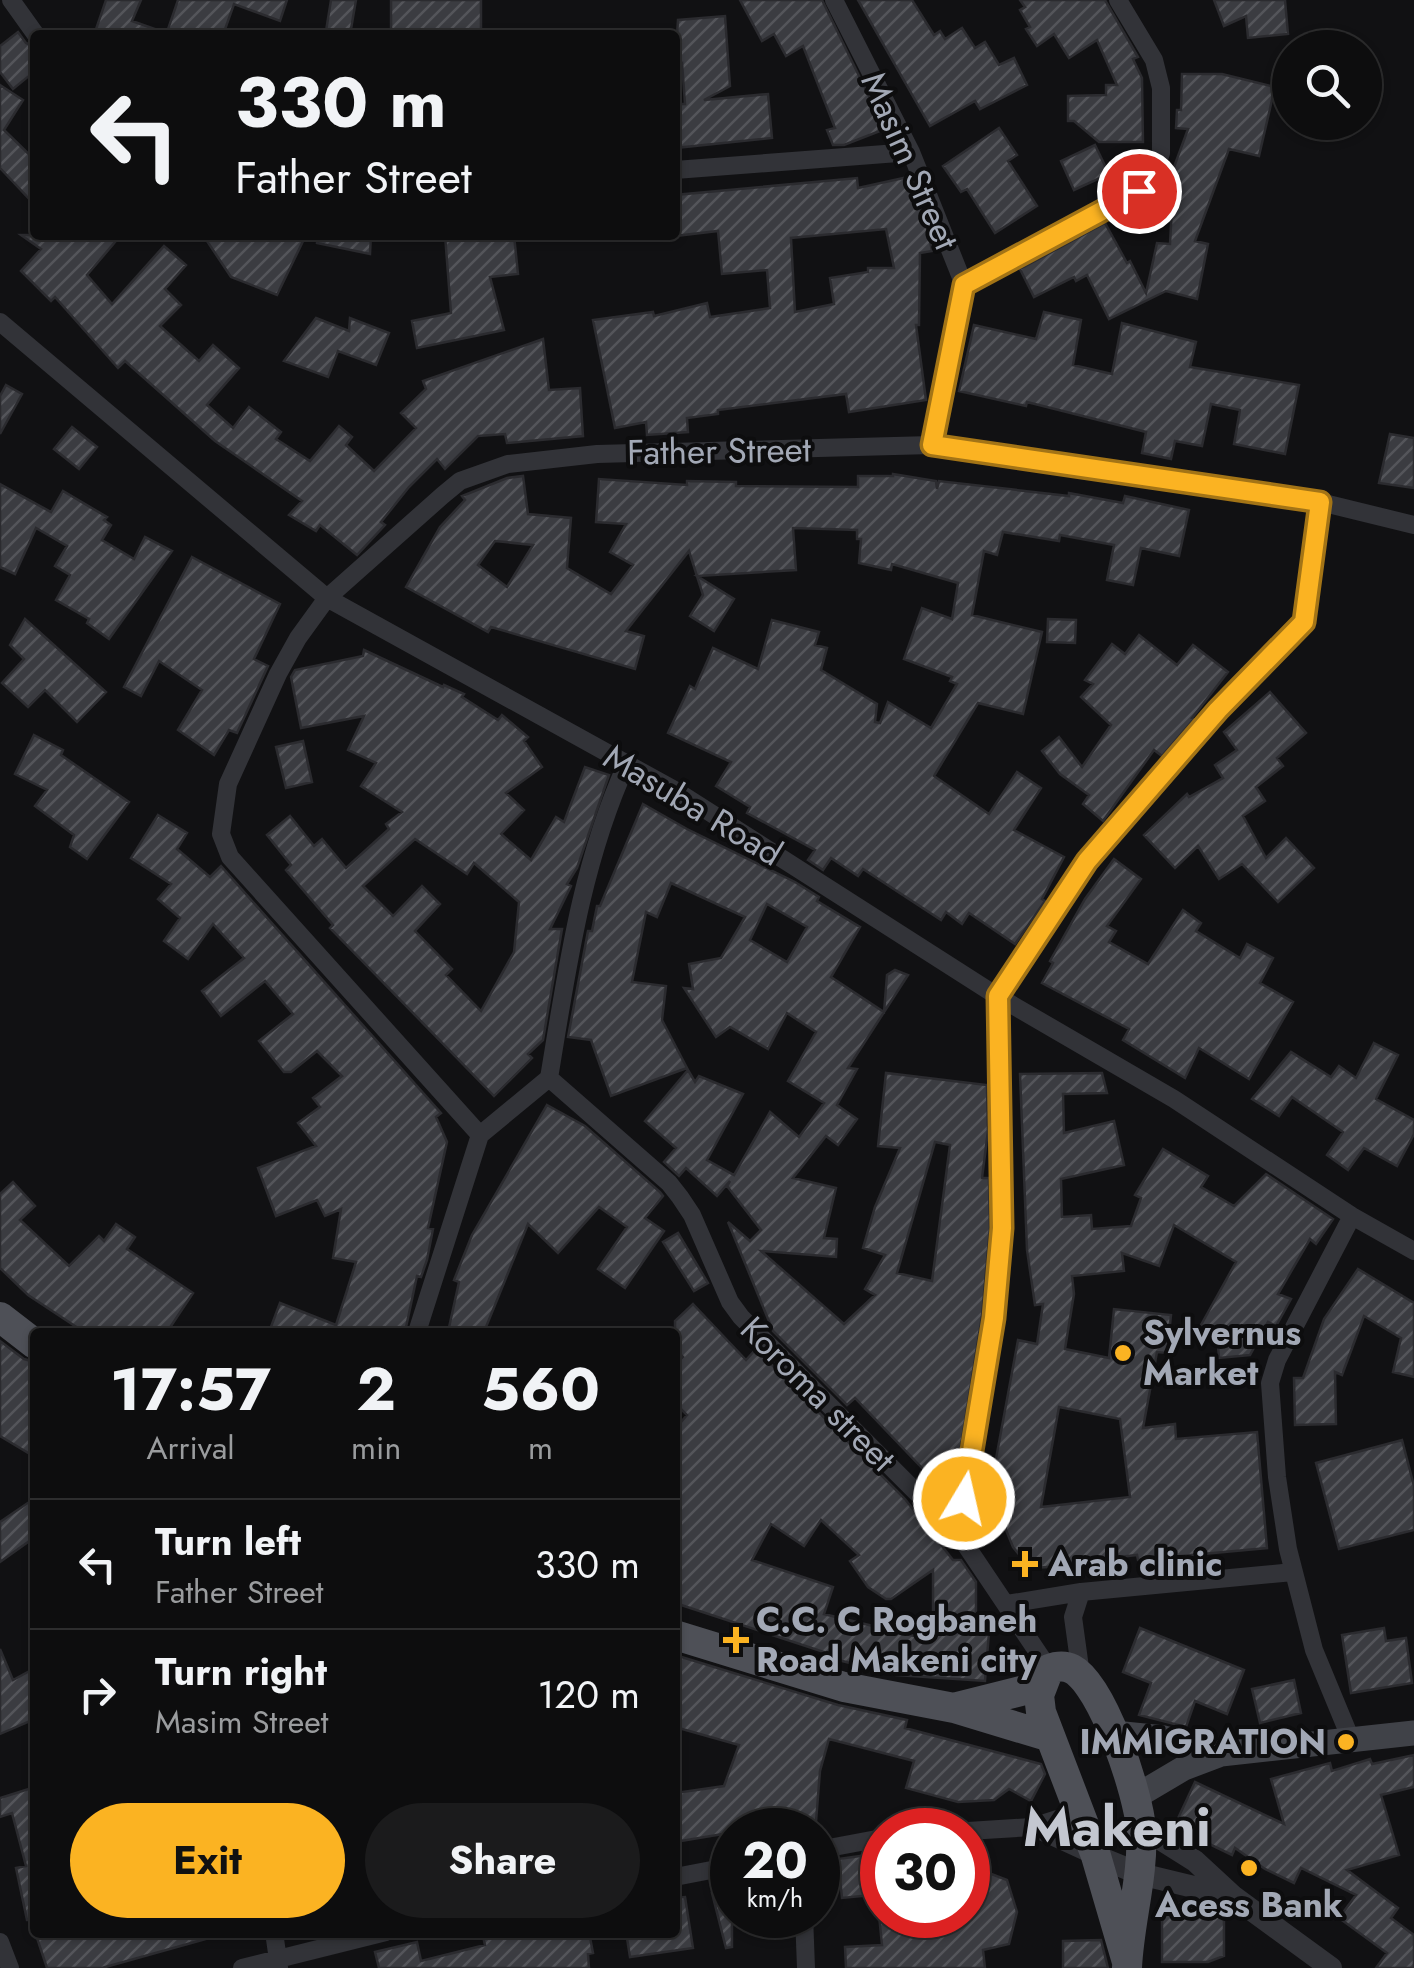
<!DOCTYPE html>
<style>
:root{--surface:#0d0d0e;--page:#1b1b1c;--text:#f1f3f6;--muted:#9a9c9e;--line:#2d2d2e;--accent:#fbb322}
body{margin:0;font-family:Jost,sans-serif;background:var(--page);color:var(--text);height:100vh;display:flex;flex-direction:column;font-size:38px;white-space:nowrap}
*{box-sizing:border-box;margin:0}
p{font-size:32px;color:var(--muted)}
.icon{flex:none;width:55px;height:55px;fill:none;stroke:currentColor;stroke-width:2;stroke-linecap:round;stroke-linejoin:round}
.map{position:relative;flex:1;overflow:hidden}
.panel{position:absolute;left:30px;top:1328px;width:650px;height:610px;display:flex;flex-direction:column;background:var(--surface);border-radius:10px;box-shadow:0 2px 8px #0004,0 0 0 2px var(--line)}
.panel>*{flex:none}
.hud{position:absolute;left:30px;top:30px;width:650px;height:210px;border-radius:10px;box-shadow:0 2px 8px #0004,0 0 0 2px var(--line);background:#0d0d0e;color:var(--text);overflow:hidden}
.controls{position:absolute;left:1272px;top:30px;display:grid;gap:20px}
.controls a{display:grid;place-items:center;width:110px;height:110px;border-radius:50%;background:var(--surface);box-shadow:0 2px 8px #0004,0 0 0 2px var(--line);font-size:50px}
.speed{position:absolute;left:710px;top:1808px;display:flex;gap:20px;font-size:50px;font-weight:700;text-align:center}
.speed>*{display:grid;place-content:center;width:130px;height:130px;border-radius:50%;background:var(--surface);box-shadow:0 2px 8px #0004,0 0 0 2px var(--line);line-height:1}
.speed small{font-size:25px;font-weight:400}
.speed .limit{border:15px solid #d22;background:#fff;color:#111}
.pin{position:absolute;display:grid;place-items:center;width:85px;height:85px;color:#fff;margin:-42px;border:5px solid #fff;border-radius:50%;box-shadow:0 2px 10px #0007}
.me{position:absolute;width:110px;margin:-55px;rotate:9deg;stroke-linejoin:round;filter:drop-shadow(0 0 8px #0008)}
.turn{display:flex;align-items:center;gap:35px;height:210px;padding:0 40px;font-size:45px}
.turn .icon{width:130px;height:130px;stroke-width:2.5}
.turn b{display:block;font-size:70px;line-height:85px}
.eta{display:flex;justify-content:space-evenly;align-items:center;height:170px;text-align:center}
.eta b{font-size:60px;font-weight:700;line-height:70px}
.button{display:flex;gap:20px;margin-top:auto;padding:20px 40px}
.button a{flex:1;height:115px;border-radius:60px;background:var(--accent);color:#111;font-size:40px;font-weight:700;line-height:115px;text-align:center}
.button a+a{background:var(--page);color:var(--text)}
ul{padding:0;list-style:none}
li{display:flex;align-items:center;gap:30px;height:130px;padding:0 40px;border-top:2px solid var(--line)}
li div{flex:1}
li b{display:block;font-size:38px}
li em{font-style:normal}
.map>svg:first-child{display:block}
</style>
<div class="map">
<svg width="1414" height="1968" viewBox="0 0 1414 1968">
<defs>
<pattern id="building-hatch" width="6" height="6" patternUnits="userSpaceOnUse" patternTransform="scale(2.5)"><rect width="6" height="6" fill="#3b3c41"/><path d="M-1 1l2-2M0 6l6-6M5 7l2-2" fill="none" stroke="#54555a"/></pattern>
</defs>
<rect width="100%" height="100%" fill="#111113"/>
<path fill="url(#building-hatch)" stroke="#2b2b2f" stroke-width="2.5" fill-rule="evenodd" d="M106,0H141L132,21L163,32V35H94Z
M178,0H287L280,21L234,4L223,35H166Z
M331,0H356L350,35L326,31Z
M391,0H481V35H391Z
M740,0H822L885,129L844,145H833L827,130L835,128L803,46L786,56L774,34L762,41Z
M858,0H912L934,35L940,31L945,39L962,28L975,48L985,42L999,65L1014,58L1027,85L980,109L975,101L930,126Z
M1020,0H1105L1138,57L1133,59L1142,78L1143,142H1099L1074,121H1068V96L1106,95V85H1117L1097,40L1069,58L1054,34L1037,46L1026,29L1030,27L1020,10L1025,7Z
M1214,0H1285L1288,34L1248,38L1246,16L1224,26Z
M725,16L730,86L704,100L768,94L772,138L675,148V104H685L682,63L675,64L678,20Z
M18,32L26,43L35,47V71L13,89L0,72V46Z
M1182,74H1222L1275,87L1259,156L1229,149L1195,241L1208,244L1197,299L1166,291L1109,319L1087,275L1076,281L1074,277L1034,297L1020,269L1105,223L1127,263L1130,261L1146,293L1157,243L1170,244L1174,167L1188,129L1176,128L1177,110H1181Z
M0,85L23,100L4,130L35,160V205L0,168Z
M999,128L1017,155L1008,161L1037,206L995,233L967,189L961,192L943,166Z
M1095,145L1109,174L1074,190L1061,161Z
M908,177L927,225L932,251L920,253L919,325H916L926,400L849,412L846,394L718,410V414L687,418L688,432L647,435L646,422L615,428L593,320L653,312L654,316L707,303L710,317L770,308L767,270L722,274L718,231L675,236V195L857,178L858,188ZM886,229L894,268H868V272L830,278L834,304L795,312L791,238Z
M21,235H121L87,275L112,304L164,246L186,265L165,289L181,305L160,326L199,361L213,345L239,368L207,405L233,428L249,407L281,432L276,439L310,461L339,426L352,437L346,445L374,471L416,428L401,413L426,389L423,381L543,339L549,390L580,388L583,436L507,443L505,434L478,436L445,469L437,459L409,487L381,522L385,525L357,555L320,525L316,531L289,515L302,501L215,441L125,361L118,368L55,297L51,301L21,271L41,249Z
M203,235H306L277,295L231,277Z
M318,235H371L370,254L317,243Z
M445,235H514L518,274L490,277L504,330L417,348L412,321L451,313Z
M1044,312L1081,320L1073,365L1112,374L1122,323L1196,342L1190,367L1299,385L1285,454L1234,444L1240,410L1211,404L1202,446L1175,441L1171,459L1142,453L1146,432L1027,402L1026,406L959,391L974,325L1036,339Z
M316,318L349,331L350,318L389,333L376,365L338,351L328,377L284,361Z
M6,385L22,394L0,434V396Z
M72,427L97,447L79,469L54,449Z
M1390,434L1414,438V488L1379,483Z
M893,474L936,481L937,489L939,481L1069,496V493L1123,503L1125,496L1189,510L1179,556L1141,548L1133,585L1107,580L1114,545L1060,535L1059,541L1003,532L997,555L984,551L972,615L1042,632L1023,714L978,703L934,776L989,814L1017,772L1041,788L1014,830L1064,857L1042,899L1045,901L1015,944L969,913L962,924L946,912L941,920L863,869L858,876L831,858L823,870L808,860L815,850L747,813L750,807L716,786L731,762L668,733L690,686L695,689L713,648L758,669L772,620L819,632L815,645L827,648L821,670L877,704L875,722L880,723L888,702L931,728L957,684L950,681L952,677L904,659L922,608L952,619L958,583L892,564L891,570L859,563L861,539H857V530L793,528L796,570L697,576L734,599L714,631L690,616L703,595L689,551L626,631L644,636L635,669L491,627L488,632L406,587L440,527L465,500L462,496L507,478L523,476L528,514L571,518L567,568L611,594L633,565L610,552L626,524L596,522L599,479L687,485V481L736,482V486L858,487V476H893ZM495,541L533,545L507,587L478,565Z
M0,484L51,512L63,491L107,517L104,520L111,525L102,540L134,559L145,537L172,551L109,639L87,623L89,619L56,600L70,575L55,566L67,546L36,528L15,574L0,567Z
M192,557L280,604L254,659L268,666L237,733L229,730L214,755L178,730L202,690L159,661L141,696L124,687Z
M25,619L106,692L77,722L45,690L28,707L2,683L24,659L10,645Z
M1048,619L1076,620L1075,643L1047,642Z
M1139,635L1177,665L1193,645L1228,672L1192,718L1194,719L1162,756L1154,750L1103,821L1083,804L1089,795L1060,774L1042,751L1059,737L1082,767L1111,725L1081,697L1093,684L1085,680L1112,644L1125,654Z
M364,650L443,687L444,685L464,694L462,697L498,720L502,715L528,737L524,741L542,767L506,793L524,810L501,834L531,860L556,817L564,822L585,767L609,775L577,868L567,884L571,886L550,929H562L543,1040L528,1054L532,1058L494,1096L330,928L333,925L286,870L291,865L267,835L290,816L314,846L322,839L346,868L389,829L386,824L402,812L361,786L376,763L348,750L364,716L301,728L291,677L295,670L363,656ZM415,839L467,874L474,863L519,902L514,952L481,1011L446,975L452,969L415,931L440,904L422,886L393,916L363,886Z
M1270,692L1306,733L1277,758L1283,766L1256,787L1265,801L1243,816L1266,858L1286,838L1314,868L1278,902L1242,864L1219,879L1198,846L1175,868L1144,835L1187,794L1189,797L1223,778L1215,765L1237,750L1224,732Z
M34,735L63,750L61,755L129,802L87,859L70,847L74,835L35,806L47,790L15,774Z
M303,741L312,782L286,788L276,747Z
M643,804L687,829L795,882L819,897L817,901L860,927L831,977L884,1012L887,975L895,970L908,975L848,1068L857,1069L837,1105L857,1119L838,1145L826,1136L793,1178L836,1188L824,1238L837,1239L836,1257L761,1251L844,1324L875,1295L865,1289L885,1255L863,1248L875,1207L900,1148L878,1146L886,1073L987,1085L988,1131L982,1178H989L990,1228L982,1316L955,1483L943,1490L855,1398L847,1405L773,1331L728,1222L750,1241L761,1230L727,1186L730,1181L717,1196L686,1168L679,1176L664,1162L676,1148L645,1121L688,1070L695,1082L699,1076L743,1094L707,1160L734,1175L770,1112L799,1137L824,1103L788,1081L816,1032L787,1013L768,1049L730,1027L716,1037L684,988L693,989L689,964L721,958L745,917L671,883L657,917L646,912L632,982L666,986L662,1020L687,1068L611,1096L591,1040L568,1037L588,931H592L597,906H600ZM767,904L807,927L787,962L750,940ZM935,1142L950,1145L932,1281L897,1273Z
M158,815L187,833L177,849L210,877L221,866L441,1113L436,1117L447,1142L428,1228L433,1229L427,1260L421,1277L417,1276L405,1332H374L342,1327L353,1332H269L280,1303L336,1325L356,1262L333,1258L341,1209L325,1216L317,1200L276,1216L258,1168L316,1146L298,1123L320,1107L313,1098L342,1076L317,1051L291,1072H284L259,1041L293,1014L265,981L221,1016L202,991L244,958L213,924L188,959L164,941L180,918L158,899L171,884L131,858Z
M1114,859L1141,879L1107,926L1116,931L1109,942L1148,964L1183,910L1201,923L1196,931L1240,958L1247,944L1273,958L1260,983L1293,1002L1249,1079L1199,1048L1185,1078L1123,1040L1129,1029L1042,983L1053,963L1050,961L1085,899Z
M1374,1043L1398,1055L1376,1099L1414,1120V1134L1397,1166L1364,1148L1348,1170L1327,1155L1343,1132L1292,1097L1279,1116L1252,1099L1291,1052L1331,1077L1339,1066L1356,1078Z
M1102,1073L1107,1093L1063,1094L1064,1133L1114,1121L1124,1165L1061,1179L1062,1217L1091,1215L1092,1229L1131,1226L1141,1198L1135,1195L1163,1149L1208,1176L1201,1187L1234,1206L1266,1174L1333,1219L1316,1244L1310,1239L1278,1294L1291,1299L1276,1326L1268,1322L1250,1355L1219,1358L1217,1334L1201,1325L1236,1262L1174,1225L1159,1266L1122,1253L1124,1271L1072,1276L1074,1294L1065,1349L1109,1358L1114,1309L1171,1315L1167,1353L1157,1352L1143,1428L1175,1424L1176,1439L1257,1432L1267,1548L1138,1560L1137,1555L1069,1563V1566L1030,1568L1013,1547L990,1491L1018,1340L1037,1344L1043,1304L1035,1305L1027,1250L1020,1074ZM1059,1407L1120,1419L1130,1497L1041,1507Z
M547,1105L585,1126L660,1192L663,1196L645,1218L664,1231L625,1288L598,1269L627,1227L599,1207L558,1253L528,1224L484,1332H448L459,1282L454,1280L472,1235Z
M13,1182L35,1206L20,1220L69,1266L99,1236L104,1241L116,1224L135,1237L127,1249L193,1293L167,1332H84L28,1295L0,1268V1194Z
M678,1233L708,1283L694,1291L663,1242Z
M1358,1269L1414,1303V1377L1393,1372L1401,1338L1364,1316L1342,1375L1335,1372L1336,1424L1295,1425L1294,1378H1303L1324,1319Z
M693,1304L746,1360L756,1349L905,1499L953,1560H961L976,1582V1632L989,1633L985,1681L896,1675L823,1656L824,1652L675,1603V1429L687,1415L675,1403V1365L683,1357L675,1349V1321ZM821,1520L859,1555L850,1561L868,1587L886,1599H891L933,1570V1628L915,1627L914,1636L824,1614L833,1587L752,1560L771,1524L804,1546Z
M0,1341L24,1359L35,1362V1457L0,1436Z
M1402,1440L1414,1486V1530L1339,1549L1316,1463Z
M35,1498V1537L0,1562V1522Z
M1140,1628L1244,1670L1227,1714L1195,1701L1186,1727L1139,1715L1151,1683L1123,1672Z
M1384,1628L1386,1641L1406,1638L1412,1683L1351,1693L1342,1635Z
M0,1649L13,1680L35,1668V1719L0,1734Z
M675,1655L838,1705L907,1720L905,1728L1041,1764L1045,1774L1031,1801L1009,1789L994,1800L958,1802L906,1788L914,1761L829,1739L820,1771L816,1822L745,1817L747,1830L675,1842V1793L724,1786L739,1745L675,1727Z
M1294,1680L1301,1713L1260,1723L1252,1689Z
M1414,1755V1787L1381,1795L1399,1855L1347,1870L1398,1908L1391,1918L1414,1935V1968H1376L1387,1953L1339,1918L1356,1895L1301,1868L1294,1883L1265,1869L1235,1848L1232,1855L1174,1827L1195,1782L1284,1824L1271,1779L1330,1763L1332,1771L1370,1759L1372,1764Z
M35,1787V1920H27L16,1868L26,1866L12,1813L0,1817V1798Z
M882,1853V1894L842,1898L838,1859Z
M968,1865L1007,1880L1017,1912L1009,1944L983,1950L985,1968H846L845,1947L882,1945L879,1915H968Z
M732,1890V1947L726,1948L712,1893Z
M685,1897L693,1948L630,1957L626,1932H675V1898Z
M1186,1901L1224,1913V1956L1208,1962H1162V1917L1165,1910Z
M35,1932H208L209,1938L102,1968H47Z
M482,1932H589L593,1953L588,1954L589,1968H379L375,1952L417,1942L421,1961L485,1945Z
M1101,1940L1108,1968H1063V1941Z"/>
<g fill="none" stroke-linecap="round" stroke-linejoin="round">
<path stroke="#323338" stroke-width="18" d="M11,0L36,35
M834,0L911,152L964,285L932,445
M675,170L911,152
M964,285L1139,191L1154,174L1161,153V88L1154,60L1118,0
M0,322L327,598L678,792L997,996L1174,1099L1352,1216L1414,1251
M549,1078L669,1183L680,1197L692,1215L730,1302L741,1317L959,1535L1049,1669
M480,1135L230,857L221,834L228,784L278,674L298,638L327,598L443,495L460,481L508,464L597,454L932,445L1320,502L1414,525
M417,1332L480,1135L549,1078C567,970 581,864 627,763
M959,1535L994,1318L1003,1228L997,996L1087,861L1218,711L1303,623L1320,502
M1007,1604L1081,1592L1293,1572
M1081,1675L1073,1617L1081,1592
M1352,1742L1314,1650L1288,1549L1277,1477L1270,1383L1277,1360L1352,1216
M1032,1827L1095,1856
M968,1831L1032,1827L1079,1812
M818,1850L882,1838
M675,1877L732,1866
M804,1915L806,1968
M274,1932L279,1967
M0,1942L10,1968
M242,1968L386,1932"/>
<path stroke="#323338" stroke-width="22" d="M1141,1827L1195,1861L1234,1897L1331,1968
M1096,1856L1140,1874L1231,1896"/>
<path stroke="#404248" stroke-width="25" d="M1114,1733L1164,1738L1221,1754
M1135,1797L1184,1768L1221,1754L1414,1733"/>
<path stroke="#4e5057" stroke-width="30" d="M0,1317L35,1344
M675,1635L844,1687L954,1708L1047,1736
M957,1707L1041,1686
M1127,1962L1096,1856L1041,1712L1039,1695L1049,1669C1057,1666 1064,1665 1072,1669C1103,1685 1139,1795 1141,1829C1144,1876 1129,1921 1127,1968"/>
</g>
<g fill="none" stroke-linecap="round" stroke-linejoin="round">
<g stroke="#a37416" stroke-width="25">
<path id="route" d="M964,1499L994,1318L1002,1228L998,996L1087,861L1218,710L1304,622L1320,502L932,445L964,285L1139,191"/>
</g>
<use href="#route" stroke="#fbb322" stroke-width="18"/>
</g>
<g fill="#fbb322" stroke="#0d0d0e" stroke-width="4">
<circle cx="1123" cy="1353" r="10"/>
<path d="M1020 1549h10v10h10v10h-10v10h-10v-10h-10v-10h10z"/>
<path d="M731 1625h10v10h10v10h-10v10h-10v-10h-10v-10h10z"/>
<circle cx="1346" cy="1742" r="10"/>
<circle cx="1249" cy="1868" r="10"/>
</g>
<g text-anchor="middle" stroke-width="8" stroke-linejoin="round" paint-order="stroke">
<g font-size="35" fill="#a2a8b5" stroke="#0d0d0e">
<text transform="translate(910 161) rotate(66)" y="12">Masim Street</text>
<text transform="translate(719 451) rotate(-1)" y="12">Father Street</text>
<text transform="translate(693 805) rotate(31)" y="12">Masuba Road</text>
<text transform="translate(818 1394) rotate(45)" y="12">Koroma street</text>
</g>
<g font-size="35" font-weight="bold" fill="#a2a8b5" stroke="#0d0d0e" text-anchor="start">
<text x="1143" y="1345">Sylvernus<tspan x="1143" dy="40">Market</tspan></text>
<text x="1048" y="1576">Arab clinic</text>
<text x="756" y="1632">C.C. C Rogbaneh<tspan x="756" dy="40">Road Makeni city</tspan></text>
<text x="1326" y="1754" text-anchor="end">IMMIGRATION</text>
<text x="1249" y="1917" text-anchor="middle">Acess Bank</text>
</g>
<g font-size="55" font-weight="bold" fill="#c3c7d0" stroke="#0d0d0e">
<text x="1117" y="1846">Makeni</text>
</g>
</g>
</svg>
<div class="controls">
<a><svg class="icon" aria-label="search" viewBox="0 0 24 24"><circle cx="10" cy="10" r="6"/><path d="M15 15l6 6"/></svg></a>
</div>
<div class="speed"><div>20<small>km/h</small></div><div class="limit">30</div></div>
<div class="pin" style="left:1139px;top:191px;background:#d93025"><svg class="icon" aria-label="arrive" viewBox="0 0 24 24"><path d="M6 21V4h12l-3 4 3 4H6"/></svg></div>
<svg class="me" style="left:964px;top:1499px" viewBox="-20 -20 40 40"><circle r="17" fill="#fbb322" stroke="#fff" stroke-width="3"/><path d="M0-11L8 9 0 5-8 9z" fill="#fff"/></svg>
<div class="hud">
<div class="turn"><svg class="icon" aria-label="left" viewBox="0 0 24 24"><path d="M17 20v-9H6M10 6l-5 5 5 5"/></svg><div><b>330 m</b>Father Street</div></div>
</div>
<section class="panel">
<div class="eta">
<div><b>17:57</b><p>Arrival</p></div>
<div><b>2</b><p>min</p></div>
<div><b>560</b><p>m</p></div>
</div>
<ul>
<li><svg class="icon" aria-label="left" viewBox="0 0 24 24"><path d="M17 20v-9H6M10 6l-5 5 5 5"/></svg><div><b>Turn left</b><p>Father Street</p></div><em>330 m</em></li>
<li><svg class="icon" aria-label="right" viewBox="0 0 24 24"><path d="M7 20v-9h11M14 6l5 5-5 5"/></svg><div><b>Turn right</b><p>Masim Street</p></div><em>120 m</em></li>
</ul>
<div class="button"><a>Exit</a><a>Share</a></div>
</section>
</div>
